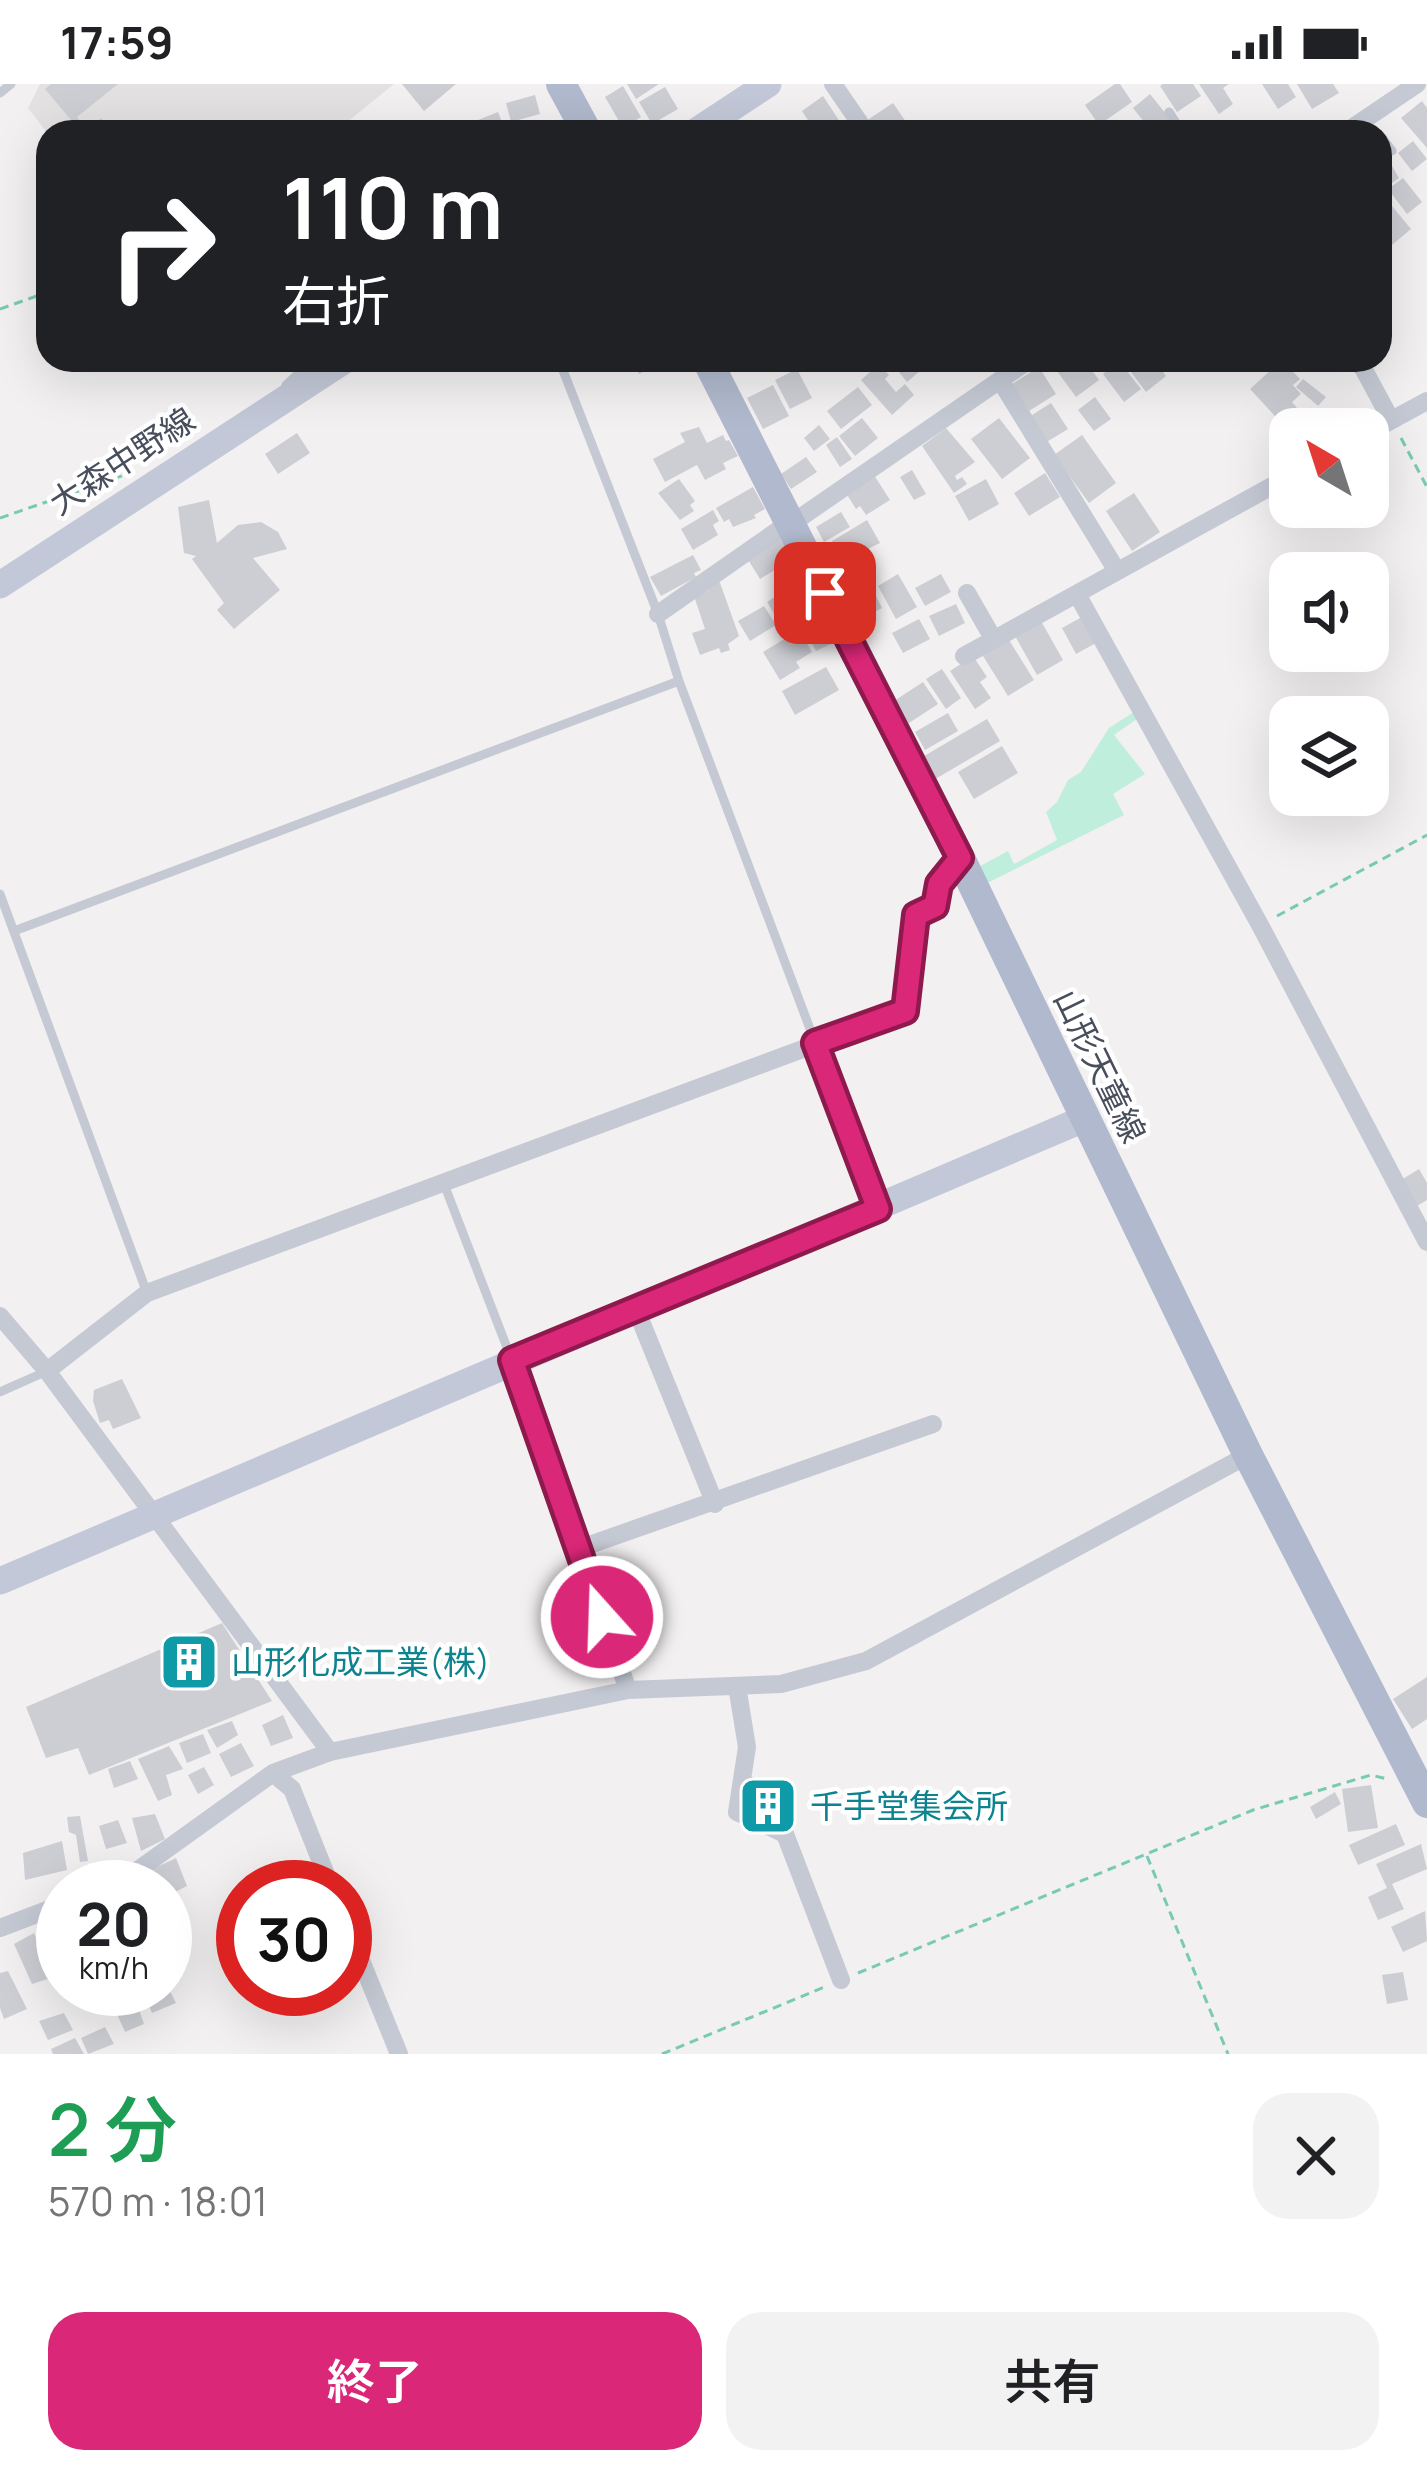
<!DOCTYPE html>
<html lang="ja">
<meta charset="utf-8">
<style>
:root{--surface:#fff;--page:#f2f2f2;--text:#202124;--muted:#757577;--accent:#db2777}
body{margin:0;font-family:Manrope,"Noto Sans JP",sans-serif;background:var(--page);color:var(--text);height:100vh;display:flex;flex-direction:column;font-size:45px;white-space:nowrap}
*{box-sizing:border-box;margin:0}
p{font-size:39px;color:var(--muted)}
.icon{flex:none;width:66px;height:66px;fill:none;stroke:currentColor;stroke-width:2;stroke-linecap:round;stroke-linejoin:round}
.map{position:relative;height:1970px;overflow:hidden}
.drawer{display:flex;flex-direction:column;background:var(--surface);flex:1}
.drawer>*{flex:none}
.top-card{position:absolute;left:36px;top:36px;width:1356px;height:252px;border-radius:36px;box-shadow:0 12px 48px #0002;background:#202124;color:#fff;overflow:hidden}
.needle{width:78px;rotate:321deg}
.fabs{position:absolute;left:1269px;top:324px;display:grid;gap:24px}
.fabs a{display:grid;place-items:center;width:120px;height:120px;border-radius:24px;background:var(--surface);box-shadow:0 12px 48px #0002;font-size:60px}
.speed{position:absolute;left:36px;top:1776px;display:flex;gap:24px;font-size:60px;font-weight:700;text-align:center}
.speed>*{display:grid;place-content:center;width:156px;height:156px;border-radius:50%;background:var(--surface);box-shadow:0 12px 48px #0002;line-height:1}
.speed small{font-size:30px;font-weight:400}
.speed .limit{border:18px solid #d22;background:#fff;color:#111}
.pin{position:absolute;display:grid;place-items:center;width:102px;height:102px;color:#fff;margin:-51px;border-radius:24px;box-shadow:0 6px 18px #0006}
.me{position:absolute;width:132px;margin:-66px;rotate:340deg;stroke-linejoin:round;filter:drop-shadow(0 0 9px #0008)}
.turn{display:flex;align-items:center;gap:42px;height:252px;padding:0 48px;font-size:54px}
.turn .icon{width:156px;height:156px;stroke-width:2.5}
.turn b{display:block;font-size:84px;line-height:102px}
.round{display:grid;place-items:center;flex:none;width:126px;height:126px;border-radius:36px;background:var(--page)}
.headline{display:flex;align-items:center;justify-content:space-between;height:204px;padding:0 48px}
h1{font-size:72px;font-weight:600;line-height:90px;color:#1e9e55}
.button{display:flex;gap:24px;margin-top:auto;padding:24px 48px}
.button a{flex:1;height:138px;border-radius:36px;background:var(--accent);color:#fff;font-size:48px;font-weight:600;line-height:138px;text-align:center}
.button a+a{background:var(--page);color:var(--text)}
.status{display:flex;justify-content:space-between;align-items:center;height:84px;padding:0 60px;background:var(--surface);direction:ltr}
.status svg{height:33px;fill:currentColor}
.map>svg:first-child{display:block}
</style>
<div class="status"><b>17:59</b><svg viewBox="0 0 49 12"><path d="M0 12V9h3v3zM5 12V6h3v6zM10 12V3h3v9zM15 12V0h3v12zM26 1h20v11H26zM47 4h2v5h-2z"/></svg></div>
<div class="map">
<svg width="1427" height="1970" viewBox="0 0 1427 1970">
<rect width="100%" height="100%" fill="#f2f0f0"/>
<path fill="#e3e1e1" d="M40,0H394L335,48L48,50L28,24Z"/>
<path fill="#c0eedc" d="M1140,624L1144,630L1114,651L1145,690L1113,710L1124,731L975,805L967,789L1008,767L1014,780L1057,756L1046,728L1057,718L1068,696L1081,688L1109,644Z"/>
<path fill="#cdced4" d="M51,0H118L77,33L87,46L101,34L113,48H81L45,5Z
M402,0H456L424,27Z
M627,0H659L636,15Z
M1115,0H1120L1132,18L1099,41L1085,21Z
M1163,0H1193L1201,12L1177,28L1160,2Z
M1199,0H1229L1223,4L1233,20L1219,30Z
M1262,0H1288L1296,13L1278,25Z
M1297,0H1333L1339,9L1312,25Z
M623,2L641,33L623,44L605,13Z
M665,3L678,25L652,40L639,18Z
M1150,10L1174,40L1164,48H1152L1133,24Z
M535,11L540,30L511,38L506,19Z
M823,12L844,44L839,48H816L802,27Z
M1422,17L1427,24V64L1401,34Z
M893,19L913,48H892L889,44L873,48L866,37Z
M498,28L506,48H471L468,40Z
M1413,57L1427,75L1412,87L1398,69Z
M1380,61L1399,94L1380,108Z
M1403,94L1422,118L1407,130L1388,105Z
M1392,122L1411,145L1380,171V132Z
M632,276H666L639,290Z
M889,276H924L928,280L907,298Z
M1049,276H1084L1099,296L1076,313Z
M1122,276H1154L1166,292L1146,308Z
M1282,276L1300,295L1293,301L1290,298L1301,310L1292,318L1302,330L1286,344L1250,305Z
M1119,277L1141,305L1124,318L1103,290Z
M879,280L889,291L885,295L896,308L905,300L914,311L892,331L861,296Z
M1039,283L1056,310L1029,327L1012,300Z
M797,285L812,314L790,325L775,296Z
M1303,295L1326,313L1318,322L1296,303Z
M773,301L789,332L763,345L747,314Z
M858,303L872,321L841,345L827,327Z
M1095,313L1111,335L1094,347L1078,326Z
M1051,319L1068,345L1045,359L1029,333Z
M862,334L878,354L855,372L839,352Z
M999,334L1030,374L1002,395L971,355Z
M819,341L830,355L814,367L804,354Z
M699,343L707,359L723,351L726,357L729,356L738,372L723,379L726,385L705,396L697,381L665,398L653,375L685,358L680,349Z
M946,344L975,378L955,392L957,396L962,393L967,400L954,409L922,362Z
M297,349L310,369L278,390L265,370Z
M1082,351L1116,399L1089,419L1054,371Z
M837,353L852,375L840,383L826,361Z
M806,373L817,388L791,405L781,390Z
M912,386L926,410L914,416L900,393Z
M1045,389L1060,413L1029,432L1014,409Z
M874,391L890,416L866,431L860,422L856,425L846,409Z
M679,395L695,417L690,421L694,427L680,436L658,409Z
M986,395L999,420L969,437L955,412Z
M753,403L765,425L754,431L756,434L733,443L729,435L724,438L716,424Z
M1134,409L1160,448L1132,467L1106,427Z
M209,416L217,459L238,441L261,438L278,448L287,465L253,474L280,506L234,545L217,526L224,519L192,475L196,472L184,469L178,423Z
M713,426L719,437L713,441L718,451L693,466L681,445Z
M841,428L850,443L824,458L816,443Z
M867,436L880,459L843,477L832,457Z
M783,451L793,475L760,495L747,474Z
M693,471L701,486L694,489L696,493L661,512L650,493Z
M864,478L874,496L851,509L841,490Z
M898,490L917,523L896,535L878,502Z
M941,490L951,508L925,522L915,504Z
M719,496L739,552L728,560L730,566L721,569L719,564L700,571L692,549L705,545L694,512L709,506L707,500Z
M796,499L809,520L780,539L767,518Z
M872,504L882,524L856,538L846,518Z
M956,520L965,539L939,552L929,532Z
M764,522L776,541L750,557L738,537Z
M1082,533L1096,559L1076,570L1062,544Z
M919,535L930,555L903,569L892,549Z
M830,536L839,556L816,567L806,547Z
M1041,537L1063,576L1037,591L1015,552Z
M799,546L812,568L796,578L800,584L780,596L763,568Z
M1009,556L1034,596L1008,612L983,572Z
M973,572L987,593L980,598L991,614L975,625L950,587Z
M826,583L839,606L795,631L782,607Z
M942,585L961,614L946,625L926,595Z
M923,598L938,620L906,641L891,619Z
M948,629L958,647L925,666L915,648Z
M987,635L1000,657L932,697L919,675Z
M1002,662L1018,689L974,715L958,688Z
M1419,1085L1427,1099V1116L1417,1122L1401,1096Z
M122,1295L141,1334L113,1345L109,1336L100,1339L93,1317L94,1306Z
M222,1539L272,1617L89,1691L78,1664L46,1674L26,1623Z
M1427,1593V1635L1412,1645L1393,1615Z
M283,1631L293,1654L271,1662L262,1641Z
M232,1637L238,1651L217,1664L207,1646Z
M203,1650L211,1669L187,1679L179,1659Z
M241,1659L254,1682L231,1693L219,1670Z
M169,1662L183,1685L166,1691L172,1711L158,1717L138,1675Z
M130,1677L138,1695L114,1704L108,1685Z
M204,1683L214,1701L198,1710L188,1691Z
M747,1690L783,1710L774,1733L739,1710Z
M1371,1701L1378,1744L1348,1748L1342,1705Z
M1335,1708L1341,1720L1316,1735L1310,1723Z
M155,1730L165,1755L141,1767L132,1734Z
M80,1732L88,1777L80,1778L76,1751L69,1748L67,1733Z
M118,1736L127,1759L106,1765L99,1742Z
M1396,1740L1405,1761L1358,1781L1349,1761Z
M62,1757L67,1786L25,1796L23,1769Z
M1421,1760L1427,1785L1392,1800L1404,1825L1378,1836L1368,1813L1387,1804L1376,1780Z
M176,1774L187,1802L165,1813V1803H161L153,1785Z
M1425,1827L1427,1857L1403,1868L1391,1843Z
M34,1849L54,1893L32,1900L14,1860Z
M8,1887L27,1925L4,1935L0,1924V1889Z
M1403,1888L1408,1916L1387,1920L1382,1891Z
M165,1897L176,1919L152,1929L142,1905H165Z
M133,1909L144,1940L125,1948L112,1919Z
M64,1929L73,1946L48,1956L39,1937Z
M105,1943L114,1960L88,1970L81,1954Z
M75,1954L84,1970H53L51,1965Z"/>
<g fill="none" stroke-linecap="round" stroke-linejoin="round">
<path stroke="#79cab4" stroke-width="3" stroke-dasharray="9 6" stroke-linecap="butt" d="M0,225L48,208
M1401,354L1427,403
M0,434L130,389
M1277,832L1427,751
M1147,1772L1228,1970
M858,1889L1253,1726L1371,1691L1387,1695
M662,1970L827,1902"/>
<path stroke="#c4c9d4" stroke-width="9" d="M0,9L11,0
M1169,28L1182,48
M1380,51L1392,67
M559,276L658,530L679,597L876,1120
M286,301L313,276
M0,810L147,1209
M14,847L679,597
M444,1100L511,1274
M0,1308L45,1288"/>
<path stroke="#c4c9d4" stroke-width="18" d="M833,0L866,48
M1346,48L1417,0
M1354,276L1363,284L1391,336
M1000,296L1117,487
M1368,349L1427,317
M791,440L1029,276
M967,509L994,556
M1077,510L1260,841L1427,1158
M658,530L790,438
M964,572L1290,392
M636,1225L715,1420
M0,1232L47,1287L330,1668
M511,1276L628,1606
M47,1287L147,1209L905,927L917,831L935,822L939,800L960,774
M578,1465L933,1340
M737,1602L747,1663L737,1728L785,1750L841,1896
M273,1689L292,1705L331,1803
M106,1803L124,1796L273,1689L330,1668L628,1606L781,1600L866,1577L1248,1371
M345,1837L399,1970
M0,1844L63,1820"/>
<path stroke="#c3c8d8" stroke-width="27" d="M695,48L768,0
M0,501L345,276
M0,1497L1086,1034"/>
<path stroke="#b0b9cd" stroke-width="30" d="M561,0L587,48
M707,276L960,774L1248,1371L1427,1719"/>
</g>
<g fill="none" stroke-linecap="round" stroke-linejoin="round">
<g stroke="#8e194d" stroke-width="30">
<path id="route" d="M602,1533L512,1276L878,1125L815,959L905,927L916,831L935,822L939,800L960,774L825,509"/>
</g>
<use href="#route" stroke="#db2777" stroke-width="21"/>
</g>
<defs>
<g id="building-square" transform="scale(3)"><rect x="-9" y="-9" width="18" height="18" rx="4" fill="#0f9aa8" stroke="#fff"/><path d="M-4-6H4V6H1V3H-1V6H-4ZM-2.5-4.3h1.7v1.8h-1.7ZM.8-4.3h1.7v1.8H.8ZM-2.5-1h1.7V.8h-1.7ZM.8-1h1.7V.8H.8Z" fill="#fff"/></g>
</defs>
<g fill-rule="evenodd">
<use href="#building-square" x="189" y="1578"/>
<use href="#building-square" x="768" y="1722"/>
</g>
<g text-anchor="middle" stroke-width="9" stroke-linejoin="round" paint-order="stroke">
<g font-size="33" fill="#484e5c" stroke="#fff">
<text transform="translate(122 377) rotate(-33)" y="12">大森中野線</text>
<text transform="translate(1100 982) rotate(64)" y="12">山形天童線</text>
</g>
<g font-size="33" fill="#0d838f" stroke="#fff" text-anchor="start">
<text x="231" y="1590">山形化成工業(株)</text>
<text x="810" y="1734">千手堂集会所</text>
</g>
</g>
</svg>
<div class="fabs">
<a><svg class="needle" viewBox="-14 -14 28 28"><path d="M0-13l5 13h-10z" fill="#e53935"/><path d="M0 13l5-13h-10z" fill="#757577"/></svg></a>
<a><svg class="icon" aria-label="sound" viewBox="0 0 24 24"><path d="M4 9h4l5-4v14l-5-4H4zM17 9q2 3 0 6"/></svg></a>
<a><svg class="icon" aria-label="layers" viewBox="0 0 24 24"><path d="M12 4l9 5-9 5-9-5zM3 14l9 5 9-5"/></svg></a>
</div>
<div class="speed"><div>20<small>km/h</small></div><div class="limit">30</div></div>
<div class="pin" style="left:825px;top:509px;background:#d93025"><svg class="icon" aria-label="arrive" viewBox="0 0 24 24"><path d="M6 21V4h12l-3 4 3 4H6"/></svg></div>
<svg class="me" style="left:602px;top:1533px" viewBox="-20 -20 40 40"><circle r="17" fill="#db2777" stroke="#fff" stroke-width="3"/><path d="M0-11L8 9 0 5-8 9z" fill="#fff"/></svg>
<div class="top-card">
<div class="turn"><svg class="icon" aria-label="right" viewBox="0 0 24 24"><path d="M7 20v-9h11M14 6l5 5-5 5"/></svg><div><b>110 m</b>右折</div></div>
</div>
</div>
<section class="drawer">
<div class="headline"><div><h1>2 分</h1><p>570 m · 18:01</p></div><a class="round"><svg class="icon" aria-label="close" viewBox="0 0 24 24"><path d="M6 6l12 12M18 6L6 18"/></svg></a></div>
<div class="button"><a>終了</a><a>共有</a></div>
</section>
